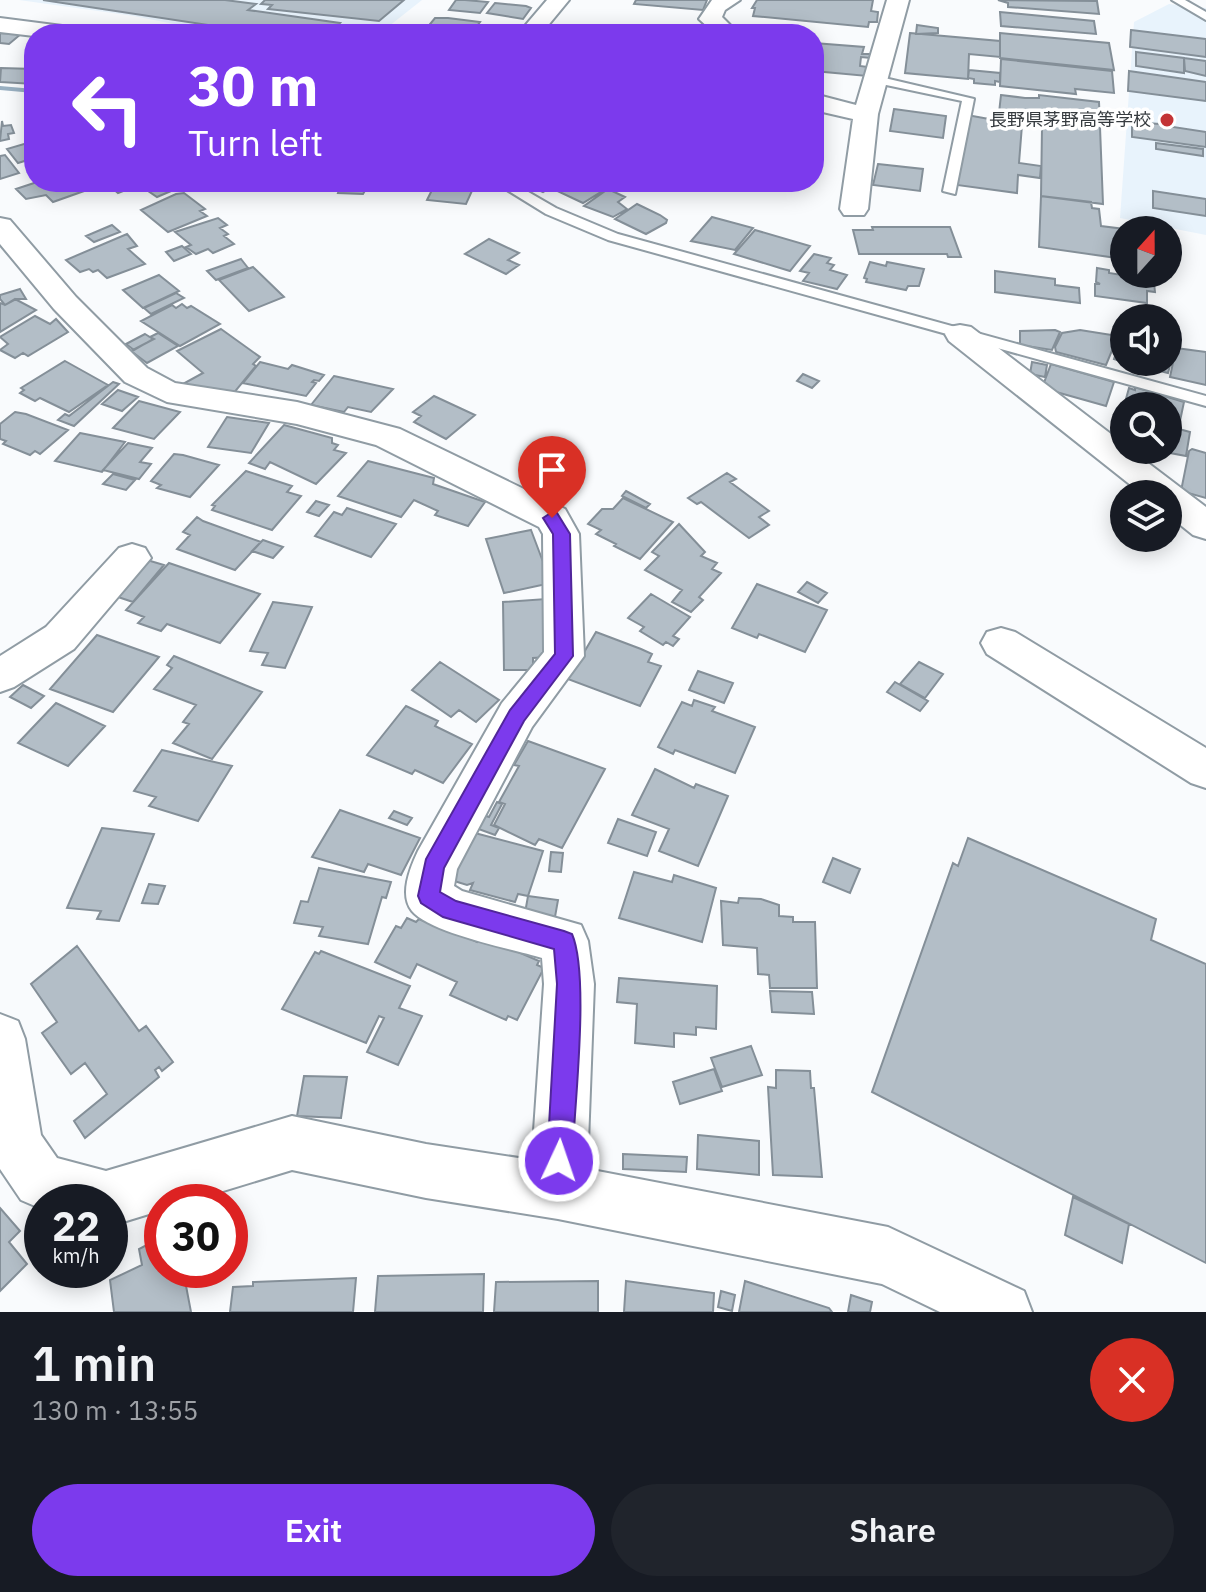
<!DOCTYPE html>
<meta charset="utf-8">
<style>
:root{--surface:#171b24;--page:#20242c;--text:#f1f3f6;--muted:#9ea1a6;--accent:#7c3aed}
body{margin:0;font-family:"IBM Plex Sans","Noto Sans JP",sans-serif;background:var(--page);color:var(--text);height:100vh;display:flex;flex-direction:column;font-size:30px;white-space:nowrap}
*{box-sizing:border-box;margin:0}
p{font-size:26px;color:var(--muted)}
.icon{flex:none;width:44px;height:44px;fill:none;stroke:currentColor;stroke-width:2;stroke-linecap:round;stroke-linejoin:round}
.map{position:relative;height:1312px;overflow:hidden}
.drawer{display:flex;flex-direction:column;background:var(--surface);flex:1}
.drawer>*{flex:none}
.guide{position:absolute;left:24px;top:24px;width:800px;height:168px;border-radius:32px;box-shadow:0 4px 20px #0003;background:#7c3aed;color:#fff;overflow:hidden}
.needle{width:52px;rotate:21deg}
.buttons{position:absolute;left:1110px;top:216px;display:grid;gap:16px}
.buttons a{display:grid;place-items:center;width:72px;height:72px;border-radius:50%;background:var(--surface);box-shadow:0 4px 20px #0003;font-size:40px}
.speed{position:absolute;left:24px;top:1184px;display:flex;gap:16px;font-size:40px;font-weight:700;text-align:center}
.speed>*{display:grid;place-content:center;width:104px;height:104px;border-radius:50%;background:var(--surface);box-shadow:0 4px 20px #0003;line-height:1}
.speed small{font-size:20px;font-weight:400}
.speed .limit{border:12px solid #d22;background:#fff;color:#111}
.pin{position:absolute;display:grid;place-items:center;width:68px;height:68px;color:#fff;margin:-82px -34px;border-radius:50% 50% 50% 0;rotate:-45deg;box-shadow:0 0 8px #0007}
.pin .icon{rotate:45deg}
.me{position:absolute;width:88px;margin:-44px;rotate:3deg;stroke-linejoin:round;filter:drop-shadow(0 0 6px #0008)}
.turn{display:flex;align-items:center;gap:28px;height:168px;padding:0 32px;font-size:36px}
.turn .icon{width:104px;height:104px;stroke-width:2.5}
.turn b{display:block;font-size:56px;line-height:68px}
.round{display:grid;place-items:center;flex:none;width:84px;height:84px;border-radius:42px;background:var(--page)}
.head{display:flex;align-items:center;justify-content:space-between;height:136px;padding:0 32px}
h1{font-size:48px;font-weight:600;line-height:60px}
.primary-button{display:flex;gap:16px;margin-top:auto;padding:16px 32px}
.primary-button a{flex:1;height:92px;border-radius:48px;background:var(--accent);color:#fff;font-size:32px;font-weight:600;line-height:92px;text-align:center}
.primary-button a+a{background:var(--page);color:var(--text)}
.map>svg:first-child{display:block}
</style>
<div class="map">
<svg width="1206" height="1312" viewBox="0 0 1206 1312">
<rect width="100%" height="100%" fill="#f9fbfd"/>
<path fill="#e8f3fc" d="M19,0H422L379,34H224L134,16Z
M1169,4L1206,8V235L1120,218L1134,22Z"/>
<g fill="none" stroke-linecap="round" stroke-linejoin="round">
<path fill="#99b0c2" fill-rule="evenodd" d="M0,86L34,89V93L0,90Z"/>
</g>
<path fill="#b3bec7" stroke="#848f98" stroke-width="2" d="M43,0H225L256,4L248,10L340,23L328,34H267Z
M265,0H404L379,21L268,9L272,5L261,4Z
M456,0H465L488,2L480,13L449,10Z
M636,0H707L703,10L634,4Z
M757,0H873L871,11L878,12L877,22H869L868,27L753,16L755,8H752Z
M998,0L1097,1L1099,14L1008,7V3Z
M495,3L526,6L531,8L523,19L487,13Z
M1000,12L1094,21L1096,34L1001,26Z
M435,18H448L480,22L471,34H460L426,29Z
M917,25L938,28V33L916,34Z
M490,26L523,32L481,34Z
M1131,30L1206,39V57L1130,47Z
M0,33L21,34L9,44L0,43Z
M910,33L1000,41V57L969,54L968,79L905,73Z
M1000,33L1109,43L1114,70L1000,58Z
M814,43L864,47L862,54H870V58L861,57L860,66L868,67L867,76L814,71Z
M1136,52L1184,58V73L1136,66Z
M1184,58L1206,61V76L1185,71Z
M1001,59L1112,71L1114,93L1075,89L1076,94L1000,86Z
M1,68L34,69V84L0,82Z
M969,70L1000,73V82L995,81V85L974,83V79L968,78Z
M1129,71L1206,82V101L1128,91Z
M1001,95L1025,98H1039V95L1099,102L1103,204L1041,196L1042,128L998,122Z
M894,109L946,116L943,138L890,131Z
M967,115L1022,125L1019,163L1041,166L1040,178L1018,175L1017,193L957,185Z
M2,121L3,126L11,125L14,133L8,134L9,139L0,141Z
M1132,122L1173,125V127L1206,132V147L1132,137Z
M34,141V158L18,163L7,149Z
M1156,143L1203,149V156L1156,149Z
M5,155L19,173L0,179V156Z
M878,164L923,169L920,191L873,185Z
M37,182H74L84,191L53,202L46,195L26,199L16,189Z
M117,182H131L136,186L118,193L109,185Z
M135,182H189L190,183L157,197Z
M342,182H370L363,194L338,193Z
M388,182H426L422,188L386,185Z
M436,182H476L466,204L427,200Z
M536,182H559L543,192L532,187L538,183Z
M565,182H587L604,190L583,203L553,189Z
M608,189L625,197L618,202L627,209L613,217L584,206Z
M1153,191L1206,199V216L1153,208Z
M184,193L205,209L200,211L207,216L168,232L141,210L176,194Z
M1041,196L1091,202L1092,208L1099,209L1101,226L1133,230H1124V259L1039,247Z
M637,204L660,215L667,220L666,223L646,234L615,219Z
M712,217L753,228L735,250L691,241Z
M218,218L227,225L220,228L228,234L224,236L234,244L213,253L208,249L196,254L186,247L191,245L175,232Z
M112,225L120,232L94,242L86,236Z
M872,227H950L961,257H948L947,254H859L853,230H873Z
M755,230L810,246L790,271L734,254Z
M127,234L137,246L128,249L145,264L107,278L98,270L93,272L89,269L80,272L66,260Z
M489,239L519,253L508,260L519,265L506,274L465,254Z
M182,246L191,254L174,261L166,252Z
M814,254L831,258L827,263L834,265L830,270L847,275L837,289L803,281L809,273L800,271Z
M241,259L248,268L216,280L207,271Z
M870,262L886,266L887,262L924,269L919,286H908L906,290L866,282L867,279L864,278Z
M253,267L284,297L249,311L219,280Z
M1097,268L1109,270V273L1147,279L1154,283L1155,292L1147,291V303L1095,296V284H1100L1096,282Z
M995,271L1055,279V285L1079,288L1080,303L995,292Z
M159,275L179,291L143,308L123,290Z
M20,289L26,299H16L5,305L0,299V295Z
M176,293L184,298L151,314L144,308Z
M15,299L36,310L0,332V303L5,305Z
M182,304L187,308L191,306L220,324L180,346L141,321L172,305L176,308Z
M35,316L50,324L56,319L68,332L28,356L23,353L15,358L0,350L8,344L0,337Z
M221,329L260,357L253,364L256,366L233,394L181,385L203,373L177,351Z
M1055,330L1060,332L1052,350L1020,345V331Z
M1080,330L1118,336L1106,365L1056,352L1055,347L1062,333Z
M158,333L178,346L147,363L131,351L154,339L150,337Z
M145,334L153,339L134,350L126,344Z
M1121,337H1124V362L1114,359Z
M1176,348L1206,352V385L1170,377Z
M1168,349L1174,350L1168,373L1124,362H1168Z
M65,361L108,385L69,412L40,398L35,401L20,393L24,390L21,388Z
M260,362L288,369L292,365L324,375L319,381L314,380L312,382L316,383L306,396L243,383Z
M1032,362L1047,365L1045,377L1030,374Z
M1051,364L1114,382L1106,406L1042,388Z
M803,374L819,381L812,388L797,381Z
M334,376L393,389L371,412L348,407L344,412L311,405Z
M113,382L119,384L74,426L58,420L65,414L69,416Z
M1135,387L1184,402L1180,421L1168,418V406H1124L1129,388L1135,390Z
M118,390L138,397L122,411L102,404Z
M434,396L475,415L446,439L414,422L421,416L413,412Z
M139,401L180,412L154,439L113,428Z
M15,412L26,414L68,430L40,454L35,451L30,455L3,444L6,441L0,439V424Z
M1116,413L1124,415V442L1109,438Z
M227,417L269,423L251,453L208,447Z
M284,425L332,438V443L338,445L334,450L346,453L316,484L270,462L265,469L249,463Z
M1168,426L1190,432L1186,456L1154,450H1168Z
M80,433L125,442L102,472L55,461Z
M128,443L152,448L140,462L151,464L139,479L103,470Z
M1192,449L1206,453V498L1181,491L1189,451Z
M174,454L183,455L219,465L190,497L157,488L161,485L151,481Z
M368,461L434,478L433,484L485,502L468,526L435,515L438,511L414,500L401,517L338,496Z
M246,471L292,486L287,492L301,496L272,530L212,510L215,506L212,505Z
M727,473L736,479L730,482L769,511L759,517L769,525L749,538L701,502L697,504L688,498Z
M113,474L135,480L126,490L103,484Z
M626,491L650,504L646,508L622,496Z
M623,498L673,522L640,559L614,546L616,544L596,534L601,530L588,524L602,509H613Z
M316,501L329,505L319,516L307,512Z
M347,508L396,524L371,557L315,536L334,512L342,515Z
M197,517L203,521L261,542L235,570L177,549L190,535L183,532Z
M679,524L705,552L701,556L717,563L712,569L721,573L699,597L703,600L691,612L672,602L682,590L645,570L659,556L652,552Z
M531,530L551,583L504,593L486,539Z
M263,540L283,547L273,558L252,551Z
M147,560L164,565L133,602L115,596Z
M169,563L260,594L220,643L167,624L161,631L138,623L144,617L126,610Z
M807,582L827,593L818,603L798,592Z
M757,584L827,610L805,652L759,634L757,638L732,628Z
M651,594L690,617L673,636L679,639L673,646L666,642L663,645L640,631L644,627L628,618Z
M546,599L550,657L533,658V670H504L503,602Z
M273,602L312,607L285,668L262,665L268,653L250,651Z
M596,632L641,649L652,654L648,662L661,666L640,706L565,678L573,671Z
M97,635L159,657L113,712L50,689Z
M174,656L262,692L212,759L173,743L189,724L183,722L196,705L154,689L172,668L167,665Z
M440,662L499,700L476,722L459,710L451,717L412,690Z
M919,662L943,674L925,698L900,684Z
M698,671L733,683L724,703L689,690Z
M895,682L928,701L920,711L887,692Z
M23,685L44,696L31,708L10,697Z
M694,700L715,707L712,711L755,727L735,773L675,750L673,754L658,747L682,702L692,706Z
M56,703L105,726L68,766L18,743Z
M406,706L438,721L435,726L472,744L443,783L415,770L412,774L367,755Z
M528,741L605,769L562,848L539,839L535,845L494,825L505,804L499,802L519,766L514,765Z
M162,750L232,766L198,821L149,806L156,797L134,791Z
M655,769L694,788L696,784L728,796L698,866L659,851L669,829L632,815Z
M497,802L502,804L491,825L499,828L495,835L473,827L480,814L489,817Z
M340,810L420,838L401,875L368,864L364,872L312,857Z
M394,811L412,818L407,825L389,818Z
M618,819L656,832L647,856L608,843Z
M102,828L154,834L119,921L97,919L101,911L67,908Z
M471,832L543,851L528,896L518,894L515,902L470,890L473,883L467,885L451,880Z
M968,838L1156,919L1151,940L1206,964V1263L872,1092L953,863L958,866Z
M551,852L563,853L561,872L549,871Z
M833,858L860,869L850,893L823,882Z
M319,868L391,882L386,898L382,897L368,944L319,936L323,927L294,923L301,901L308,902Z
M634,872L672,882L674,875L716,888L702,942L619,918Z
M149,884L165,886L158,904L142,903Z
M528,896L558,900L555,917L525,913Z
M739,898L761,899L779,905V916L793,917V922H815L817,988H770L769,975L758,974L757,948L723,945L721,901L738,903Z
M407,918L416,922L419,919L428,923L429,920L477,942L481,936L539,961L537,965L544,968L517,1020L508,1016L506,1020L450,995L457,982L417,964L410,978L375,962L396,926L401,928Z
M77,946L139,1031L146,1026L173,1062L162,1071L159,1067L155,1070L159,1077L85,1138L74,1121L107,1094L85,1063L71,1074L42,1033L57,1022L31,984Z
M321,951L410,986L399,1008L422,1016L398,1065L367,1052L384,1018L379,1016L366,1043L282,1009L315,952L319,954Z
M619,978L717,986L716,1029L696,1027V1035L674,1033V1047L635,1043L637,1004L617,1002Z
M770,991L812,992L814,1014L772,1012Z
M751,1046L762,1075L722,1087L711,1058Z
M714,1069L722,1091L680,1104L673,1082Z
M776,1070L810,1071L811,1088H814L822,1177L773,1175L768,1087L776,1088Z
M304,1076L347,1077L341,1118L297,1116Z
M698,1135L759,1141V1175L697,1169Z
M623,1154L687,1157L686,1172L623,1169Z
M1073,1197L1129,1224L1122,1263L1065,1235Z
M0,1208L20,1231L9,1242L27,1264L0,1291Z
M162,1237V1270H183L191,1312H114L110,1280L142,1265L139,1249Z
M484,1274L483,1312H375L378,1276Z
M356,1278L353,1312H230L233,1287L253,1286V1282Z
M598,1281V1312H494L496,1282Z
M626,1281L714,1293L713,1312H624Z
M745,1281L829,1308L832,1312H739Z
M721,1291L735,1295L732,1311L718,1307Z
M851,1295L872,1302L870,1312H848Z"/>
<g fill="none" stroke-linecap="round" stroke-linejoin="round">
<g stroke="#909ca4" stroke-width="4">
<path id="service" d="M1172,0H1185L1206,12V20Z
M876,76L974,99L955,194L943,191L962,101L872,82L870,80Z
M494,182H511L556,208L618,234L1206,396V406L608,240L546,214Z"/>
</g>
<g stroke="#909ca4" stroke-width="4">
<path id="minor" d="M547,0H569L541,34H518Z
M712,0H740L725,10L722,17L730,25L727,30H711L699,19Z
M887,0H909L878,114L868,209L864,215H844L840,209L853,119L814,110V94L856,105Z
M0,18L70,27L81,34L34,36L0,32Z
M0,218L10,220L76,297L147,368L175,383L297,402L400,429L565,509L579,534L584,656L532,727L457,869L454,886L462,891L581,925L588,941L594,984L587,1169L888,1227L1024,1291L1032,1312H940L882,1284L558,1219L426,1198L292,1170L187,1202H162V1210L110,1226V1202H42V1209L21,1200L0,1169V1014L18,1021L25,1039L41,1135L57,1158L106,1171L292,1116L426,1144L532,1160L544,984L542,958C512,949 430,933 412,911C399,895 410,868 418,851L502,703L544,652L543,534L539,527L376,445L297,424L167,402L125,382L54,309L0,244Z
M960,325L971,327L1124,444V450H1131L1206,507V539L1193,535L1168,515V494H1142L949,341L945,334L949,327Z
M132,544L145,548L151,558L74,649L14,687L0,692V656L46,627L119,548Z
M1001,628L1015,632L1206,748V788L1191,783L987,654L981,643L987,632Z"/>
</g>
<use href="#service" fill="#fff" fill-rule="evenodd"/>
<use href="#minor" fill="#fff" fill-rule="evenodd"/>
</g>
<path fill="#7c3aed" stroke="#51269a" stroke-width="2" d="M552,512L557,513L570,534L573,656L524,721L444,868L440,892L456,901L564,931L572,934C590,976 574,1110 572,1161L568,1170L559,1174L550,1170L547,1161L557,984L554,949L443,917L421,903L418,896L426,859L510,710L555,654L553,534L543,518Z"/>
<circle fill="#c33436" stroke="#fff" stroke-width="3" cx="1167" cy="120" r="8"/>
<g text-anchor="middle" stroke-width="7" stroke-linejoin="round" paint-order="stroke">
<g font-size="18" fill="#363b3f" stroke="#fff" text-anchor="end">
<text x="1151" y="126">長野県茅野高等学校</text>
</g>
</g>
</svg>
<div class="buttons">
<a><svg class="needle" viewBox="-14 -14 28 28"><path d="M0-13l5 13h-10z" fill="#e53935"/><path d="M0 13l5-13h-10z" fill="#9ea1a6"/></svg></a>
<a><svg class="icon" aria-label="sound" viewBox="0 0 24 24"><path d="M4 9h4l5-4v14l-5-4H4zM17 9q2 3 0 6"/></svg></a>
<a><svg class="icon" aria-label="search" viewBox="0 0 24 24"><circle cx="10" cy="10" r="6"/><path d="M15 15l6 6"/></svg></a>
<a><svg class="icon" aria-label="layers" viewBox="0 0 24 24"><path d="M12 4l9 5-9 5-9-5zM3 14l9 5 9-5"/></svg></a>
</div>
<div class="speed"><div>22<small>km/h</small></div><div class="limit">30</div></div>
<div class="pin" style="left:552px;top:518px;background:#d93025"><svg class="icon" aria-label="arrive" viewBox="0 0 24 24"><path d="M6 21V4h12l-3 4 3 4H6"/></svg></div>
<svg class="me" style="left:559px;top:1161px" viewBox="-20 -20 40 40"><circle r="17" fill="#7c3aed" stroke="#fff" stroke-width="3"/><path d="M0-11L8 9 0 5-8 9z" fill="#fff"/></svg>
<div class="guide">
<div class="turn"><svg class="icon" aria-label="left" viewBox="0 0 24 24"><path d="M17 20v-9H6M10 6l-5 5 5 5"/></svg><div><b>30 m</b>Turn left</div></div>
</div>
</div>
<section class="drawer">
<div class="head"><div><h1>1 min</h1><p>130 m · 13:55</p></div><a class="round" style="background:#d93025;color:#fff"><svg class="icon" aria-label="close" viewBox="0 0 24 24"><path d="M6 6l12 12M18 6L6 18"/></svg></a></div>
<div class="primary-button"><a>Exit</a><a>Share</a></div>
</section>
